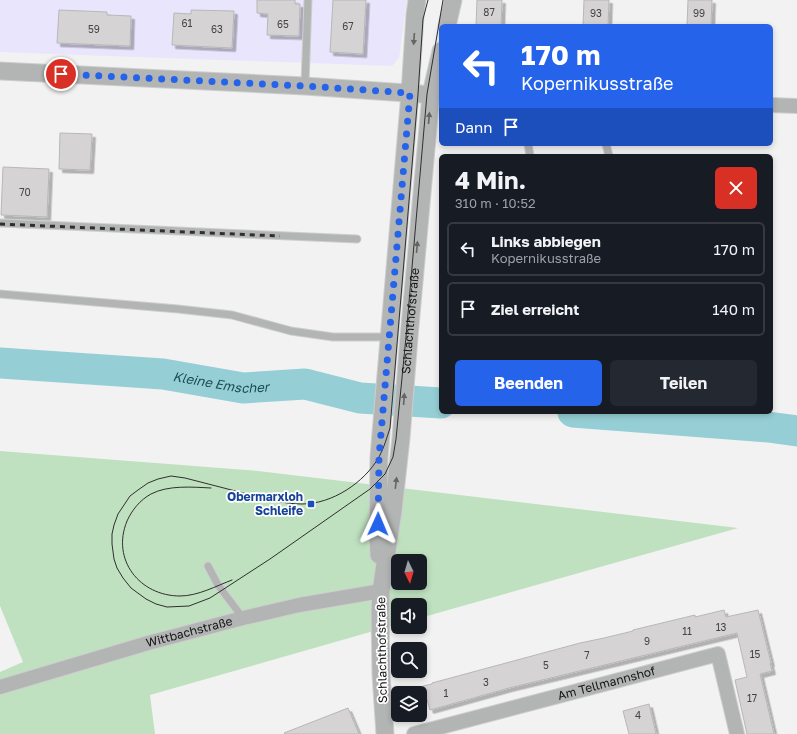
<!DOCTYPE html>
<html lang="de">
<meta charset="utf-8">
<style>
:root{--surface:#171b24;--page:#242831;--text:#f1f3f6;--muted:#9ea1a6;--line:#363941;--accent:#2563eb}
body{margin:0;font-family:"Golos Text",sans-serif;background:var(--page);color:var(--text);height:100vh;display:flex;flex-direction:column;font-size:15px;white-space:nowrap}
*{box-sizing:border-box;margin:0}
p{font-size:13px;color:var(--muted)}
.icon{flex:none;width:22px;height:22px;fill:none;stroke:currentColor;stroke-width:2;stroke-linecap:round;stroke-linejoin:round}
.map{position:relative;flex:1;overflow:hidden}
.side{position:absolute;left:439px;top:154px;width:334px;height:260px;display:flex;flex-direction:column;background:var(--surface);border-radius:6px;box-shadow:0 2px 6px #0003}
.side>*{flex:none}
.top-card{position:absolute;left:439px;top:24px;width:334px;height:122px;border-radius:6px;box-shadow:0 2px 6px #0003;background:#2563eb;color:#fff;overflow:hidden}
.needle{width:26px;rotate:175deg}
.fabs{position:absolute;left:391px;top:554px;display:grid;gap:8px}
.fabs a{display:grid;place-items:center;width:36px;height:36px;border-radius:6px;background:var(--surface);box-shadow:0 2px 6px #0003;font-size:20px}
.pin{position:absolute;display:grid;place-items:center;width:34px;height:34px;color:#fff;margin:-17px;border:2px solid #fff;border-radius:50%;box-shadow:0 1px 4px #0007}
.me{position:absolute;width:44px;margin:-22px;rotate:1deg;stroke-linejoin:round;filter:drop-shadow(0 0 3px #0008)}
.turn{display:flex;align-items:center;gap:14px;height:84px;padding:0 16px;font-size:18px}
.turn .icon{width:52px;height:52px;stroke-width:2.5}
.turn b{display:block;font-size:28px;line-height:34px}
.then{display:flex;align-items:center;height:38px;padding:0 16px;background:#0003;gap:8px;font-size:15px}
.round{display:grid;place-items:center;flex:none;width:42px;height:42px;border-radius:6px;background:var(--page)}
.headline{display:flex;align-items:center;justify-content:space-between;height:68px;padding:0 16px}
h1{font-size:24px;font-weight:700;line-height:30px}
.action{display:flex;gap:8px;margin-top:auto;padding:8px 16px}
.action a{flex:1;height:46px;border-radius:6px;background:var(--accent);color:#fff;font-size:16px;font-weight:700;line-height:46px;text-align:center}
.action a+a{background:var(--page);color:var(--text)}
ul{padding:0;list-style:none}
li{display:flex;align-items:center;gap:12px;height:54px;margin:0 8px 6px;padding:0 8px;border:2px solid var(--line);border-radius:6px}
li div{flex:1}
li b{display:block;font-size:15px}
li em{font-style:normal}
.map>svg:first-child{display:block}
</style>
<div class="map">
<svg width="797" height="734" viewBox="0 0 797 734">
<defs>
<filter id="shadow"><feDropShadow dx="3.5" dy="3.5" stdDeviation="0" flood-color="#0004"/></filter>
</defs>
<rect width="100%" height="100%" fill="#f2f2f3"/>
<path fill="#e8e5fc" d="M0,0H407L399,58L392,66L0,52Z"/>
<path fill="#bfe1bf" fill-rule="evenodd" d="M0,451L258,471L738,528L420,618V605H398V624L150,695L155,734H0V672L23,662L0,606ZM398,561H420V583H398Z"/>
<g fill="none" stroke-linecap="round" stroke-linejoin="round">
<g stroke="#95cfd5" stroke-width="31">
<path id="s1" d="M0,363L163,374L243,388L305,384L360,398L441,403"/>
<path d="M573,412L768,427L797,431"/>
</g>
</g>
<path fill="#d5d3d4" stroke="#b8b7b8" filter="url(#shadow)" d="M257,0H295V4H300L299,36L267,35L268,14L257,13Z
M333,0H366L363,54L330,52Z
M477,0H502L501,26H476Z
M584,0H609L608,26H583Z
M688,0H712L711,26H687Z
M59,10L107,12V15L131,16L130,46L57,43Z
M191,10L234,11L232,48L172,45L174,13L191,14Z
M60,133L92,134L90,170L59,169Z
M3,167L49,169L47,217L1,215Z
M724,610L726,617L758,610L771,663H770L772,671L760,674L774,734H747L735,680L747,677L737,633L509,688L430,710L423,686L432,684V683L580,643L604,638L633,631V630L695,615V617Z
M649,704L656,734H629L623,711Z
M348,708L359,734H285L284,733Z"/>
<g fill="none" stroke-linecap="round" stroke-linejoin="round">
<g stroke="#cececf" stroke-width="9">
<path id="service" d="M305,85L308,0
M528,144L530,156
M606,144L609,156
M0,223L357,239
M0,294L178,309L232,315L291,331L333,337H389
M208,566L218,585L243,618"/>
</g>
<g stroke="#cececf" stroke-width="16">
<g id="minor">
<path d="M771,105L797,106"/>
<path id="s2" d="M0,687L148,643L243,618L299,605L381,591"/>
<path id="s3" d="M414,734L718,654L737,734"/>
</g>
</g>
<g stroke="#cececf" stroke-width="19">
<g id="tertiary">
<path d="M447,26L453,0"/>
<path d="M0,71L305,86L421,94"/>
<path d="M379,555L378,537L379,457L410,93L415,15L417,0"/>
<path id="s4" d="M385,734L381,674L380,612L381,591L393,511L401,438L409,337L431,94L441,51"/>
</g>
</g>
<use href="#service" stroke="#b3b4b4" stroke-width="7"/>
<use href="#minor" stroke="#b3b4b4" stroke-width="14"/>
<use href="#tertiary" stroke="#b3b4b4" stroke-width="17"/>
<path stroke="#2f2f30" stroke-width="1" d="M428,0L423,19L418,94L390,428C387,437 384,448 379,457C364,483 332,504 302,504C284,504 267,499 251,495C229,489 207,484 185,478L171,476L158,479L148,483L138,490L130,496L118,514L114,525L112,534V544L114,559L117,568L123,578L131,588L146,599L156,604L167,607L189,606L210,598L270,559L370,489L385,474L393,457L396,439L406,337L427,94L443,0
M211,488C192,487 168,485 151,494C140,500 132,510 127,521C111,560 140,596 180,596C198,596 216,586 232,580"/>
<path stroke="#2f2f30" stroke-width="3" stroke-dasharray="5 5" stroke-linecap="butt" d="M0,224L280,236"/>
</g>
<defs><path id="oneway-solid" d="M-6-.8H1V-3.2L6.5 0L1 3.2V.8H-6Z"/></defs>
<g fill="#646464">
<use href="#oneway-solid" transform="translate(414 39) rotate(94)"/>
<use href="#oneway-solid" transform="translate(429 118) rotate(-85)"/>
<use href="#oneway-solid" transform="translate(417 247) rotate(-85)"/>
<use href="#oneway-solid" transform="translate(404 399) rotate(-86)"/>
<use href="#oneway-solid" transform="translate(396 483) rotate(-83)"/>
</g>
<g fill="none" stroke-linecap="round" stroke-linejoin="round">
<path stroke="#2563eb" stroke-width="7" stroke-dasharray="0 12.6" d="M61,74L305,86L410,93L379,457L378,524"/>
</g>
<rect fill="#1a4fb4" stroke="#fff" stroke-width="1.5" x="307" y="500" width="8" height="8" rx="2"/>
<g text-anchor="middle" stroke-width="3.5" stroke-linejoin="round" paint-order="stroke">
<g font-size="10" fill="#444445">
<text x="489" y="16">87</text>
<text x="596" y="17">93</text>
<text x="699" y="17">99</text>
<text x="187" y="27">61</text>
<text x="283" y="28">65</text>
<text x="348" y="30">67</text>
<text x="94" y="33">59</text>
<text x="217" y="33">63</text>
<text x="25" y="196">70</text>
<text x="721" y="631">13</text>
<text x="687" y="635">11</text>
<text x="647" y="645">9</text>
<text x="755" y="658">15</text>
<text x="587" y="659">7</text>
<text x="546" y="669">5</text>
<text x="486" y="686">3</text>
<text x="446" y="697">1</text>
<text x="752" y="702">17</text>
<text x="638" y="719">4</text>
</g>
<g font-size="12" fill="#141415" stroke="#fff">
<text dy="4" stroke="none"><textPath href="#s4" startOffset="415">Schlachthofstraße</textPath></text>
<text dy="4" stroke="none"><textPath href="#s2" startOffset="197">Wittbachstraße</textPath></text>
<text transform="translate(382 650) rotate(-91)" y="4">Schlachthofstraße</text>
<text dy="4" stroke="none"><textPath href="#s3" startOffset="199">Am Tellmannshof</textPath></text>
</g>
<g font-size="12" font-weight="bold" fill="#164399" stroke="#fff" text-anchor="end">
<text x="303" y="501">Obermarxloh<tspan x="303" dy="14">Schleife</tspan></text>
</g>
<g font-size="13" font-style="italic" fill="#184b50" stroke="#fff">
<text dy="5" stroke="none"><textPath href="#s1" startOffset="222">Kleine Emscher</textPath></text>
</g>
</g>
</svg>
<div class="fabs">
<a><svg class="needle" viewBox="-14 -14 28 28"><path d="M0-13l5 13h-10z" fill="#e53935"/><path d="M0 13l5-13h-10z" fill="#9ea1a6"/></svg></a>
<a><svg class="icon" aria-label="sound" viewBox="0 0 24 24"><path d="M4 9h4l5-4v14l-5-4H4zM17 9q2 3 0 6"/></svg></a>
<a><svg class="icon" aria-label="search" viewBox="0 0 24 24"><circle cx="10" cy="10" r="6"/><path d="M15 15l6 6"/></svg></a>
<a><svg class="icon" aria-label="layers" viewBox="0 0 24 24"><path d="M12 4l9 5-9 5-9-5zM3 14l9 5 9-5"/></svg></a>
</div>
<div class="pin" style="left:61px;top:74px;background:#d93025"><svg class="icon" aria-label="arrive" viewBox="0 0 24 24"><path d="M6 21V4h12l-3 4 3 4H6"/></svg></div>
<svg class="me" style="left:378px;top:524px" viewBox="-20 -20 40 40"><path d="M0-17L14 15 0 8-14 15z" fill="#2563eb" stroke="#fff" stroke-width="4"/></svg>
<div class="top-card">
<div class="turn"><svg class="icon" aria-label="left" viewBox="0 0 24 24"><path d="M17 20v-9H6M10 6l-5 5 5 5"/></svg><div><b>170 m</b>Kopernikusstraße</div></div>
<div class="then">Dann<svg class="icon" aria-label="arrive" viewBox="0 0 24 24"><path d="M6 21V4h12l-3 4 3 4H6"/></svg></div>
</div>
<section class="side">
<div class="headline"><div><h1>4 Min.</h1><p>310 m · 10:52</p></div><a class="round" style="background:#d93025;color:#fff"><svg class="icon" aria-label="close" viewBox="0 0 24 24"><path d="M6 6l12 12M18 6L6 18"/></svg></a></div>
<ul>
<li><svg class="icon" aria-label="left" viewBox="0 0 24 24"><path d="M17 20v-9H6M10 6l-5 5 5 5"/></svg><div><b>Links abbiegen</b><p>Kopernikusstraße</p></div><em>170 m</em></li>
<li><svg class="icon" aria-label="arrive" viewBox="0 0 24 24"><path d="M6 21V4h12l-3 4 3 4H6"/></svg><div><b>Ziel erreicht</b></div><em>140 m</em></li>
</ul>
<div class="action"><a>Beenden</a><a>Teilen</a></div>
</section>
</div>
